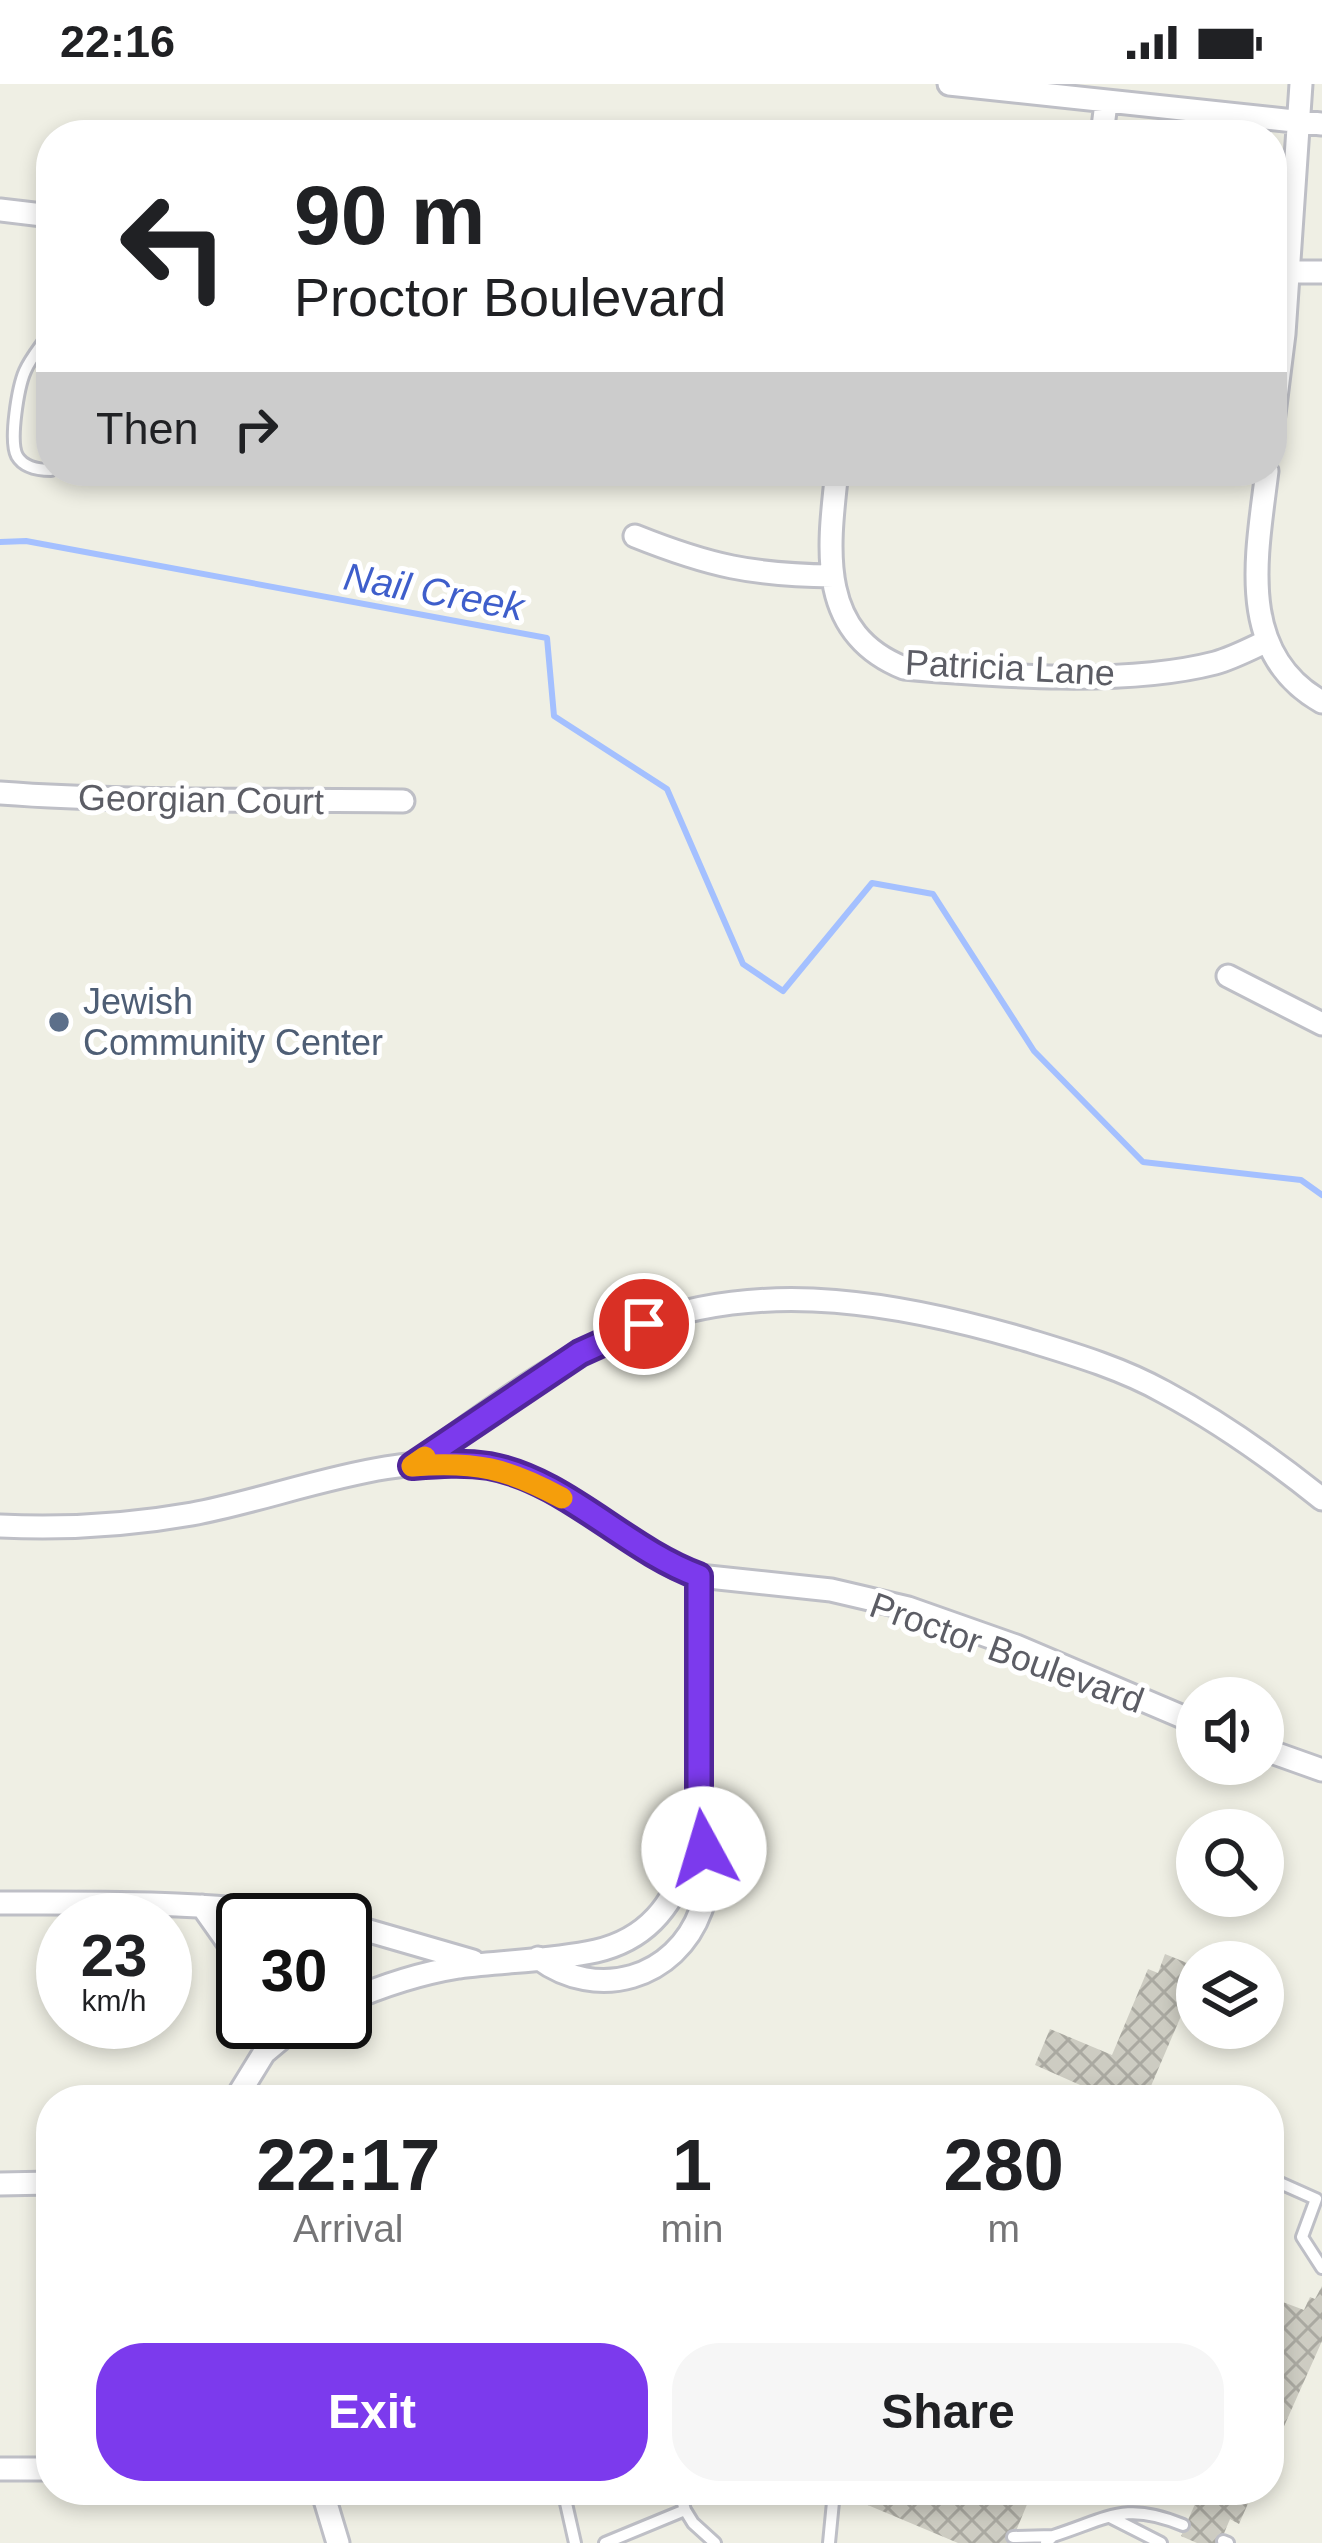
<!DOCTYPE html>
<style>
:root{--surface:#fff;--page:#f6f6f6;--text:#202124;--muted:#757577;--accent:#7c3aed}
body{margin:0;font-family:Arial,sans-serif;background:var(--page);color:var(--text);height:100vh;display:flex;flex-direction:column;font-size:45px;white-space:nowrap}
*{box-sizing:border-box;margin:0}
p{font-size:39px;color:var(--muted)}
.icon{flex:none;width:66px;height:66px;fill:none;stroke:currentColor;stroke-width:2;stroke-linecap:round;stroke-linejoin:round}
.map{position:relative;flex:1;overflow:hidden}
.side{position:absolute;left:36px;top:2001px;width:1248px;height:420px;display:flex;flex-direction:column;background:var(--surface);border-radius:48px;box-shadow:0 6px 18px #0003}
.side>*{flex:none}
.banner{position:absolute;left:36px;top:36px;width:1251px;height:366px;border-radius:48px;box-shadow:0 6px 18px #0003;background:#fff;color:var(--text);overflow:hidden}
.tools{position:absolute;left:1176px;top:1593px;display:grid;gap:24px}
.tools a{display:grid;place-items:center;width:108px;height:108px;border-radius:50%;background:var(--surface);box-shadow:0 6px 18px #0003;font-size:60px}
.speed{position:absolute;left:36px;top:1809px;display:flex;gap:24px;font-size:60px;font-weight:700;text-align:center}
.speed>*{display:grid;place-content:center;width:156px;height:156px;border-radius:50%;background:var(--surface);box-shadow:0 6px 18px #0003;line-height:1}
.speed small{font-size:30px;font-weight:400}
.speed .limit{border:6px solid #111;border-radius:18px;background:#fff;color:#111}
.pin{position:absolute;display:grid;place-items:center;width:102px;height:102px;color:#fff;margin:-51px;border:6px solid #fff;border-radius:50%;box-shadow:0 3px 12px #0007}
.me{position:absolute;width:132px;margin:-66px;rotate:354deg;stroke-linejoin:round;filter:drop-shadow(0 0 9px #0008)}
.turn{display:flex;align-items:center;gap:42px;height:252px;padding:0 60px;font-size:54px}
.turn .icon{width:156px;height:156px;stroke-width:2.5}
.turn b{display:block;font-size:84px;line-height:102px}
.then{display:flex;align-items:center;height:114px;padding:0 60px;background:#0003;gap:24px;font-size:45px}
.eta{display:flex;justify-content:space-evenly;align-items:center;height:204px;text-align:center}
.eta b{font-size:72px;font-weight:700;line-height:84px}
.action{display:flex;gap:24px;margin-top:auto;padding:24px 60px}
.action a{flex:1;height:138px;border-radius:48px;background:var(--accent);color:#fff;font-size:48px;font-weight:700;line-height:138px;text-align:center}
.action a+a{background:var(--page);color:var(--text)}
.status{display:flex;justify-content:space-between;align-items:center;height:84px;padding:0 60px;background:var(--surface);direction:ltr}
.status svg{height:33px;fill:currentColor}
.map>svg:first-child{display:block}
</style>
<div class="status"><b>22:16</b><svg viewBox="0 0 49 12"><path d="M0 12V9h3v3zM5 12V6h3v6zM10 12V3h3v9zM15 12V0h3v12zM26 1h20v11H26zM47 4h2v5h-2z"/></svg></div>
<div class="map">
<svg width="1322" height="2459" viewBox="0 0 1322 2459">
<defs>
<pattern id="building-cross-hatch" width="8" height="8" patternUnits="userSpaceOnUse" patternTransform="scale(3)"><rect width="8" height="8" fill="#cdccc2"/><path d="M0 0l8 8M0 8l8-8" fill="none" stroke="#aaa9a1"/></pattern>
</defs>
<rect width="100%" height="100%" fill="#efefe4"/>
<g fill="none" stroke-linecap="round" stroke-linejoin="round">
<path stroke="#a4c0ff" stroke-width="6" d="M0,458L26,457L547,554L554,632L667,705L743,880L783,907L872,799L933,810L1034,967L1143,1078L1301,1096L1322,1111"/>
</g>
<path fill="url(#building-cross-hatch)" d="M1165,1870L1197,1883V1922L1187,1918L1145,2016H1114L1035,1981L1050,1945L1112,1971L1148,1885L1158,1889Z
M1322,2202V2257L1269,2376V2266L1274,2255L1269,2253V2213L1304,2226L1310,2213L1315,2215Z
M832,2406H1033L1011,2459H958Z
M1163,2406H1241L1239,2411L1250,2415L1239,2440L1230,2435L1220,2459H1197L1181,2452L1195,2420Z"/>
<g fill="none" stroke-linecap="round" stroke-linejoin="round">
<g stroke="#bebfc6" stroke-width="16">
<path id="service" d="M51,247C43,260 31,273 25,287C18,303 9,357 17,372C24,384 40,386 51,386
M1269,2094L1316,2115L1302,2153L1322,2184
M563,2406L575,2459
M685,2426L693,2439L715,2459
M1110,2433L1161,2459
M1013,2453L1053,2452
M1223,2457L1228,2459
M605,2459L685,2426L679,2406
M829,2459L833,2418
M1046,2459L1053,2452C1109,2434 1125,2417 1183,2441"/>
</g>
<g stroke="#bebfc6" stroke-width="27">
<path id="minor" d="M949,0L1322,40
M1102,51L1106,19
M0,126L51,132
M1288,188H1322
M1272,346L1284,250L1301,0
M837,387C828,466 817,549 904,584C997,592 1126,602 1215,579C1233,574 1250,565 1267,557
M1267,387C1257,470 1235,569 1322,618
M635,452C710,482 752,491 833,492
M0,709C134,719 268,715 403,717
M1228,892L1322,940
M417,1379C488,1328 559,1272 642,1241C767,1194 904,1220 1027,1256C1073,1270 1121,1284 1164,1308C1220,1338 1272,1375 1322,1415
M0,1442C63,1445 130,1441 192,1430C285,1413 395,1364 490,1383C558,1396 614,1452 675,1483L699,1492L831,1506L908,1524L1016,1562L1197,1639
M1263,1665L1322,1686
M0,1819C109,1819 217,1817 324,1836
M202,1822L243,1880
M345,1840L473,1877
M538,1874C597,1918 676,1895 701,1826C706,1811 712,1796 709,1780C707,1768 700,1756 695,1745
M345,1918C379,1903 422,1889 459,1883C504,1877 551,1877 596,1867C704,1842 699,1717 699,1629C699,1583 699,1538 699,1492
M235,2016L264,1969L301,1938
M0,2100L51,2099
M0,2385H51
M322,2406L338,2459"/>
</g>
<use href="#service" stroke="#fff" stroke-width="10"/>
<use href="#minor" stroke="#fff" stroke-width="21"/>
</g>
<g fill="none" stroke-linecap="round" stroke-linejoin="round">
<g stroke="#51269a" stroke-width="30">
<path id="route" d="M644,1240L580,1269L412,1382C438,1380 463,1378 489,1382C566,1396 625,1465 699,1492V1725L695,1744L704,1765"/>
</g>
<use href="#route" stroke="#7c3aed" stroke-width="21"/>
<path stroke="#f59e0b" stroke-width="21" d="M425,1373L412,1382C475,1377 507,1384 562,1414"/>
</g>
<circle fill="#5c6f8a" stroke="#fff" stroke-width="4.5" cx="59" cy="938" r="12"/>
<g text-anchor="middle" stroke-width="10" stroke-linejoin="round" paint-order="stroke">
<g font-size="36" fill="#5c5d65" stroke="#fff">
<text transform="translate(1010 583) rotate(3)" y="13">Patricia Lane</text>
<text transform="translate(201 715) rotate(1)" y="13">Georgian Court</text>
<text transform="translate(1007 1568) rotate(20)" y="13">Proctor Boulevard</text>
</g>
<g font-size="36" fill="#4e5e75" stroke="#fff" text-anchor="start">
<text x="83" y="930">Jewish<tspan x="83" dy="41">Community Center</tspan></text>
</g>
<g font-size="39" font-style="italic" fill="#3e5ecb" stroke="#fff">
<text transform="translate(434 507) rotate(10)" y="14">Nail Creek</text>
</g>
</g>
</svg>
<div class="tools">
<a><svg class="icon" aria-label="sound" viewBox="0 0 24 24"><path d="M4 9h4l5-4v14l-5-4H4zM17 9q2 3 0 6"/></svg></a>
<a><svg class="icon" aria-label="search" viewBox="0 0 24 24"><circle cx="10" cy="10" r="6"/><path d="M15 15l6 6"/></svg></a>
<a><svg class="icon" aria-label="layers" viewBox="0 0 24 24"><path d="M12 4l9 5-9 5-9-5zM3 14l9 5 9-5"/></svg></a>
</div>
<div class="speed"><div>23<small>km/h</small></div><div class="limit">30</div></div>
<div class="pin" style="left:644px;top:1240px;background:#d93025"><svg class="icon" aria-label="arrive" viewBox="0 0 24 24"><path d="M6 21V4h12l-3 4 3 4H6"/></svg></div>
<svg class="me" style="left:704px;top:1765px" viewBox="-20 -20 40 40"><circle r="19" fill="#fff"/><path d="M0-13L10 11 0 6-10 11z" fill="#7c3aed"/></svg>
<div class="banner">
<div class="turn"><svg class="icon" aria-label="left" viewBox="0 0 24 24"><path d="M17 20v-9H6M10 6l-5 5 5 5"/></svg><div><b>90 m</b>Proctor Boulevard</div></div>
<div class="then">Then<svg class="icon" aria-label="right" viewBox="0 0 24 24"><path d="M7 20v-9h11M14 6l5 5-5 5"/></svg></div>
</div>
<section class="side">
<div class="eta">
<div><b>22:17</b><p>Arrival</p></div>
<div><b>1</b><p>min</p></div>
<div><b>280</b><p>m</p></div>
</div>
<div class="action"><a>Exit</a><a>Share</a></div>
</section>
</div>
